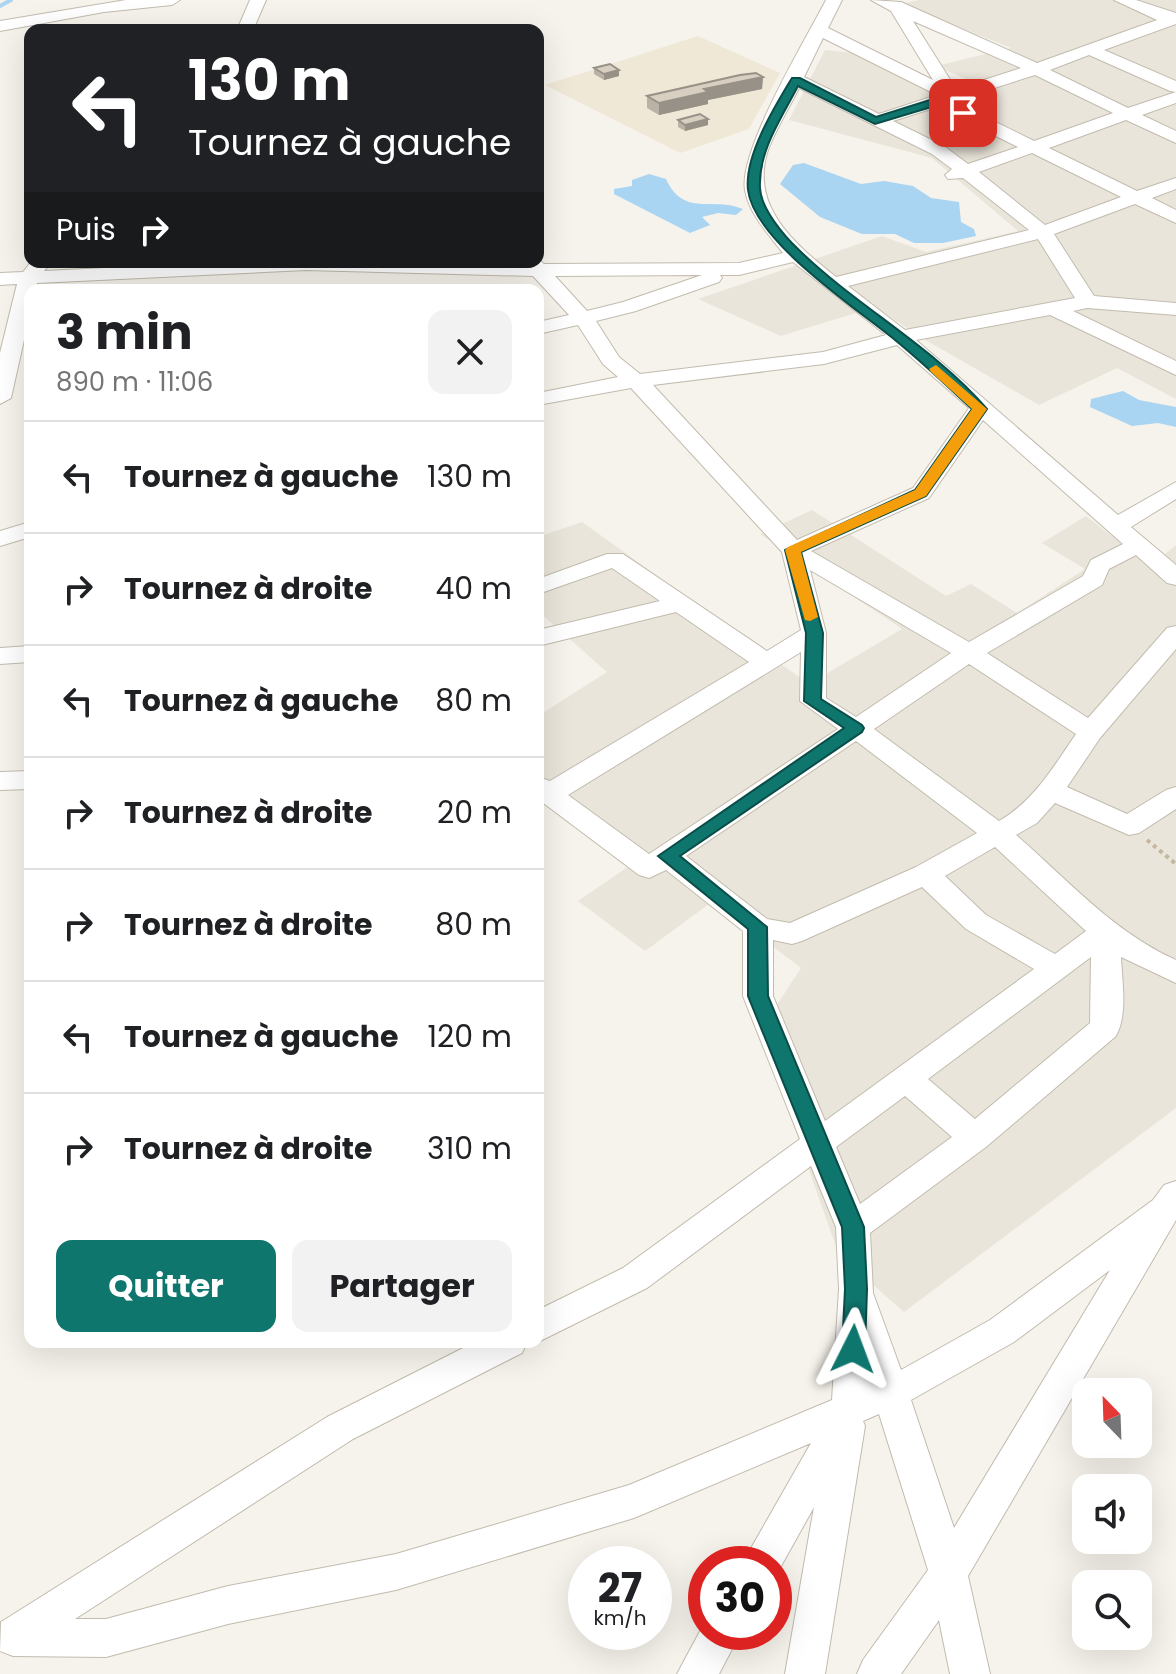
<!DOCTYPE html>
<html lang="fr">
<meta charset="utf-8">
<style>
:root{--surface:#fff;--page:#f2f2f2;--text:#202124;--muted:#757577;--line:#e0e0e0;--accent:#0f766e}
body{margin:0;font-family:Poppins,sans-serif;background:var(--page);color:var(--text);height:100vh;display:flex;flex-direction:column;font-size:30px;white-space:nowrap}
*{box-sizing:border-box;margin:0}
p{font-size:26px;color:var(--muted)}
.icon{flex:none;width:44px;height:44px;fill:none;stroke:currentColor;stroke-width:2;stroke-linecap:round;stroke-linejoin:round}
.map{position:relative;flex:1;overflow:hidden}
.drawer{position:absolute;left:24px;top:284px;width:520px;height:1064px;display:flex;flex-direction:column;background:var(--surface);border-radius:16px;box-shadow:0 8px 32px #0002}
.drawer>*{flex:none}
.guide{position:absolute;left:24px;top:24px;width:520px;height:244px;border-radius:16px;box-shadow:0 8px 32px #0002;background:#202124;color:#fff;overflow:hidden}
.needle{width:52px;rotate:337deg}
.buttons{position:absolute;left:1072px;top:1378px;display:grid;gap:16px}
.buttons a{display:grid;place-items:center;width:80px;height:80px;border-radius:16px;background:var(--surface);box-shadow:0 8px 32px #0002;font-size:40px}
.speed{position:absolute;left:568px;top:1546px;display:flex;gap:16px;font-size:40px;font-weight:700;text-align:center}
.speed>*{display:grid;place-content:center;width:104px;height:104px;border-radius:50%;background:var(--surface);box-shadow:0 8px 32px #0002;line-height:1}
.speed small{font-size:20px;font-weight:400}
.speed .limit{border:12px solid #d22;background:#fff;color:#111}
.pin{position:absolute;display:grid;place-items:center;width:68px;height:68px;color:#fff;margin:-34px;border-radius:16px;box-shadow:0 4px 12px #0006}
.me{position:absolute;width:88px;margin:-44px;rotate:3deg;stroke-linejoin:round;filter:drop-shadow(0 0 6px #0008)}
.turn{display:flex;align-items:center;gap:28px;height:168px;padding:0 32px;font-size:36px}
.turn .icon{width:104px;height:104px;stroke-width:2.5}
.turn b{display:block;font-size:56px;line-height:68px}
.then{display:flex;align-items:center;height:76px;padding:0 32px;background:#0003;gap:16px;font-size:30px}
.round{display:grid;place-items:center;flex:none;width:84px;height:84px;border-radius:16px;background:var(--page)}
.overview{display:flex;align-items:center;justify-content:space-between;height:136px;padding:0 32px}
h1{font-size:48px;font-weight:700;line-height:60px}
.primary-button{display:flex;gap:16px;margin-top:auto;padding:16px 32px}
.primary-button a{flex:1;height:92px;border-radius:16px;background:var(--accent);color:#fff;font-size:32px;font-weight:700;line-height:92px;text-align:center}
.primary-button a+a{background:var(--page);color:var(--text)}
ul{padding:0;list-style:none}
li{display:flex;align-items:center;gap:24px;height:112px;padding:0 32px;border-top:2px solid var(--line)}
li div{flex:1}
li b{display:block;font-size:30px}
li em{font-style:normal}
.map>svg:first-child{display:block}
</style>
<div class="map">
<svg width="1176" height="1674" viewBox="0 0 1176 1674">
<rect width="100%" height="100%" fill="#f6f3ec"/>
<path fill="#eae5da" d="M919,0H1176V399L1117,368L1039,405L922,338L875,307L781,336L698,299L882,236L926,252L1018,231L932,158L789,120L825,50L884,56L950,89L973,82L936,66L1011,48L901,4Z
M812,510L946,596L971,584L1017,613L1085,569L1042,543L1086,516L1151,566L1176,545V1108L904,1312L839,1255L760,1031L801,968L713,901L645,951L578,901L632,864L538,797V716L607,672L538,611V537L582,522L809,684L902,629L760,534Z"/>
<path fill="#efe8d6" d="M698,36L780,73L749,129L680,153L545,85Z"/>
<path fill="#a9d4f2" d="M804,163L861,184L884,181L913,186L931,198L959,202L961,222L974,229L976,236L943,243H914L895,234H862L820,217L780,184L793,165Z
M649,174L666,179C684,218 712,196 743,209L736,215L718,213L702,217L710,225L690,233L614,194V189L632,186V180Z
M1123,391L1139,400L1176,407V427L1158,423L1132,426L1090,407L1091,399Z"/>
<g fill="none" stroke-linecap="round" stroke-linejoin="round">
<path stroke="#a9d4f2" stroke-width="4" d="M0,6L11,0"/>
<g stroke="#c2bbae" stroke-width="2">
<path id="minor" d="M126,0H180L172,5L104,12L0,31V21Z
M250,0H266L253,30H237Z
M826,0H842L828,28L933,80L891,11L871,0L901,2L1037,63L1157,20L1114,0H1136L1176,13V24L1104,50L1176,81V103L1142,115L1176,131V143L1126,120L1049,148L1137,191L1176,178V189L1152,198L1176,210V223L1135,204L1054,234L1094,296L1176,303V315L1087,308L1073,311L1176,361V375L1050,315L916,340L1118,515L1176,482V499L1131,527L1176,565V585L1167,583L1136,555L1109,569L1102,585L987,653L1088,718L1167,628L1176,626V649L1100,738L1067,787L1127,814L1166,790L1176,787V809L1139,833L1129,835L1055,803L1037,823L1016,835C1067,879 1113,932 1176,960V983L1121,957C1122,981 1128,1014 1116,1036L986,1147L870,1233L873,1293L901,1370L990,1320L1153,1200L1164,1185L1176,1181V1220L968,1576L990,1674H950L939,1620L901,1674H857L863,1660L928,1570L879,1414L863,1421L865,1426L825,1674H785L814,1507L775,1577L774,1564H742L811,1443L634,1518L396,1590L228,1624L106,1657L13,1656L0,1651L1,1622L327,1417L475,1342H527L522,1353L353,1439L75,1619H106L228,1586L396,1554L629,1485L832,1400L839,1289L836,1227L811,1166L647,1288L538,1342V1310L623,1268L800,1139L743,996V931L666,870L649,878L639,875L538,799V777L550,781L749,662L676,612L538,646V630L660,601L612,568L538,594V579L607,554H623L767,651L801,630L782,552L631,388L538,405V393L618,377L603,364L578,325L538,334V322L569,315L533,276L306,270L37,283L35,290H30V313L11,398L0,404V353L17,284L0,285V273L23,272L31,262H47L49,265L44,271L227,262L523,264L538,262V259L544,264L739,263L783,253C769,235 749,214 745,190C738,151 806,39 826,0ZM913,21L1021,68L956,89ZM823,38L937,95L879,114L804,77ZM1089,55L1170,91L1176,92L1128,108L1050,70ZM1035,75L1113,113L1034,141L953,101ZM799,88L932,154L952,169L945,175L948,179L963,178L1029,230L836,277C796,245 749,207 768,150C776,129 789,108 799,88ZM937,107L1018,147L968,164L944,146L893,121ZM1032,153L1121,197L1045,225L979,172ZM1038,239L1075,298L905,330L848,286ZM793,262L886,335L823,352L640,374L619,357L596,321L636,311L719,282L722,278L720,275H739ZM702,275L623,302L587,311L555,276ZM897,345L969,408L913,488L797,540L653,385L824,364ZM983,420L1123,544L1091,560L1083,576L969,642L811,551L929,498ZM810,570L951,653L856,717L826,698V633ZM801,652L800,701L838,729L649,854L568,795ZM969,664L1076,734C1054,766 1034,801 999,821L874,729ZM856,741L977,833L916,867L790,923L767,919L686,856ZM995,847L1086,931L1055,954L986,915L945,876ZM922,887L966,929L1034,969L825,1121L773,996V940L792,944L802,941ZM1091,957L1090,1023L975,1119L928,1079ZM905,1096L952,1137L860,1204L836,1147ZM1110,1270L954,1528L911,1400L1014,1342Z
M30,522V537L0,546V531Z
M30,646V662L0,664V648Z
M30,771V789L0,790V772Z
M706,1620V1632H741L719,1674H677Z"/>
</g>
<path stroke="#c4b79f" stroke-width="4" stroke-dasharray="4 4" stroke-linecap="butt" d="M1147,840L1176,864"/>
<use href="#minor" fill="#fff" fill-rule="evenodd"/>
</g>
<path fill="#bab2a6" d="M594,68L619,76L604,80L594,74Z
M763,77L762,89L708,100V104L659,115L647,108V96Z
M708,119V125L685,131L678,127V120Z"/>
<path fill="#979187" d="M619,70V76L604,80V74Z
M763,77L762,89L708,100V104L659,115V103L704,89Z
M708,119V125L685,131V125Z"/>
<path fill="#d8cfc1" stroke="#979187" stroke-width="2" d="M610,64L619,70L604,74L594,68Z
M756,73L763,77L704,89L708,92L659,103L647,96L740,75Z
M700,114L708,119L685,125L678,120Z"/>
<path fill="#0f766e" stroke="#0a4d48" stroke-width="2" d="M792,78H800L876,117L939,97L969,113L959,115L938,105L875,124L798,86C782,117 758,151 760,188C761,209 784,236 799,250C855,305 935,348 987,409L926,496L801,552L823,633L821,699L862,725L864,728L862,732L680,856L767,927L768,996L864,1227L867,1289L865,1349L861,1356L853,1359L845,1356L842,1349L845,1289L842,1227L748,996V929L658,856L844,728L804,701L806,633L785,550L915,490L972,409C947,386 922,362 895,340C856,308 754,241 748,190C744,156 775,106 792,78Z"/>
<path fill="#f59e0b" d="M936,365L987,409L926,496L801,552L818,617L810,621L805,620L785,550L788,547L915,490L972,409L931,372L929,369Z"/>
</svg>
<div class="buttons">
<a><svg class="needle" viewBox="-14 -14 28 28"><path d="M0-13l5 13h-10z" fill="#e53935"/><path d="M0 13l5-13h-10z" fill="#757577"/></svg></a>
<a><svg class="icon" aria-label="sound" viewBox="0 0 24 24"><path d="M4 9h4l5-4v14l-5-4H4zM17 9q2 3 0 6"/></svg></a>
<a><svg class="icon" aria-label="search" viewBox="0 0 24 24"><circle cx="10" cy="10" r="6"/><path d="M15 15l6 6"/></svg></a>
</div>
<div class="speed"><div>27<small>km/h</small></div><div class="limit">30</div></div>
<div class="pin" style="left:963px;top:113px;background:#d93025"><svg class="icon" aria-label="arrive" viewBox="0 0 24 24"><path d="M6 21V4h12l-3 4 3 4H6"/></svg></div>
<svg class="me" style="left:853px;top:1349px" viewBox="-20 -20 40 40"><path d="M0-17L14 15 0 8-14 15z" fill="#0f766e" stroke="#fff" stroke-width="4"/></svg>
<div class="guide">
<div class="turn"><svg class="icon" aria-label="left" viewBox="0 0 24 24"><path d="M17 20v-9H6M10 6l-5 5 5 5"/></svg><div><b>130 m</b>Tournez à gauche</div></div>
<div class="then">Puis<svg class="icon" aria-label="right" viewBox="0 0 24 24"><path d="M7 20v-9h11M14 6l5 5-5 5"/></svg></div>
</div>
<section class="drawer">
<div class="overview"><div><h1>3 min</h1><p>890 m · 11:06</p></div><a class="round"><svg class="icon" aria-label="close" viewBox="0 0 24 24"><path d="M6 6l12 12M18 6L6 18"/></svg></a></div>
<ul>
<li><svg class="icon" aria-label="left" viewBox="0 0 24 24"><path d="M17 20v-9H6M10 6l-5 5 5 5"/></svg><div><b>Tournez à gauche</b></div><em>130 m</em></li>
<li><svg class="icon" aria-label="right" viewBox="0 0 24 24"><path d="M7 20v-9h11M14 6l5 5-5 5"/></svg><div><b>Tournez à droite</b></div><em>40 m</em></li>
<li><svg class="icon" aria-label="left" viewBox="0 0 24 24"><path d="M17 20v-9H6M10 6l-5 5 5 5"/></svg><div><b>Tournez à gauche</b></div><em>80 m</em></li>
<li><svg class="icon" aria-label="right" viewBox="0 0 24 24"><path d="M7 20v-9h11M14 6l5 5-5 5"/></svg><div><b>Tournez à droite</b></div><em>20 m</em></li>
<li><svg class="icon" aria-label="right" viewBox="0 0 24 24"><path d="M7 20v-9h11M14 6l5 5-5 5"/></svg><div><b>Tournez à droite</b></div><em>80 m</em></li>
<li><svg class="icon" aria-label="left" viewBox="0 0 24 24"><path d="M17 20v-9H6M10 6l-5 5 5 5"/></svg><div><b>Tournez à gauche</b></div><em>120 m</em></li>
<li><svg class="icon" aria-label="right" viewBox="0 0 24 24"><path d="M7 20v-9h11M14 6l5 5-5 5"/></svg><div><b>Tournez à droite</b></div><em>310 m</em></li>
</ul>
<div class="primary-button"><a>Quitter</a><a>Partager</a></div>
</section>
</div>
